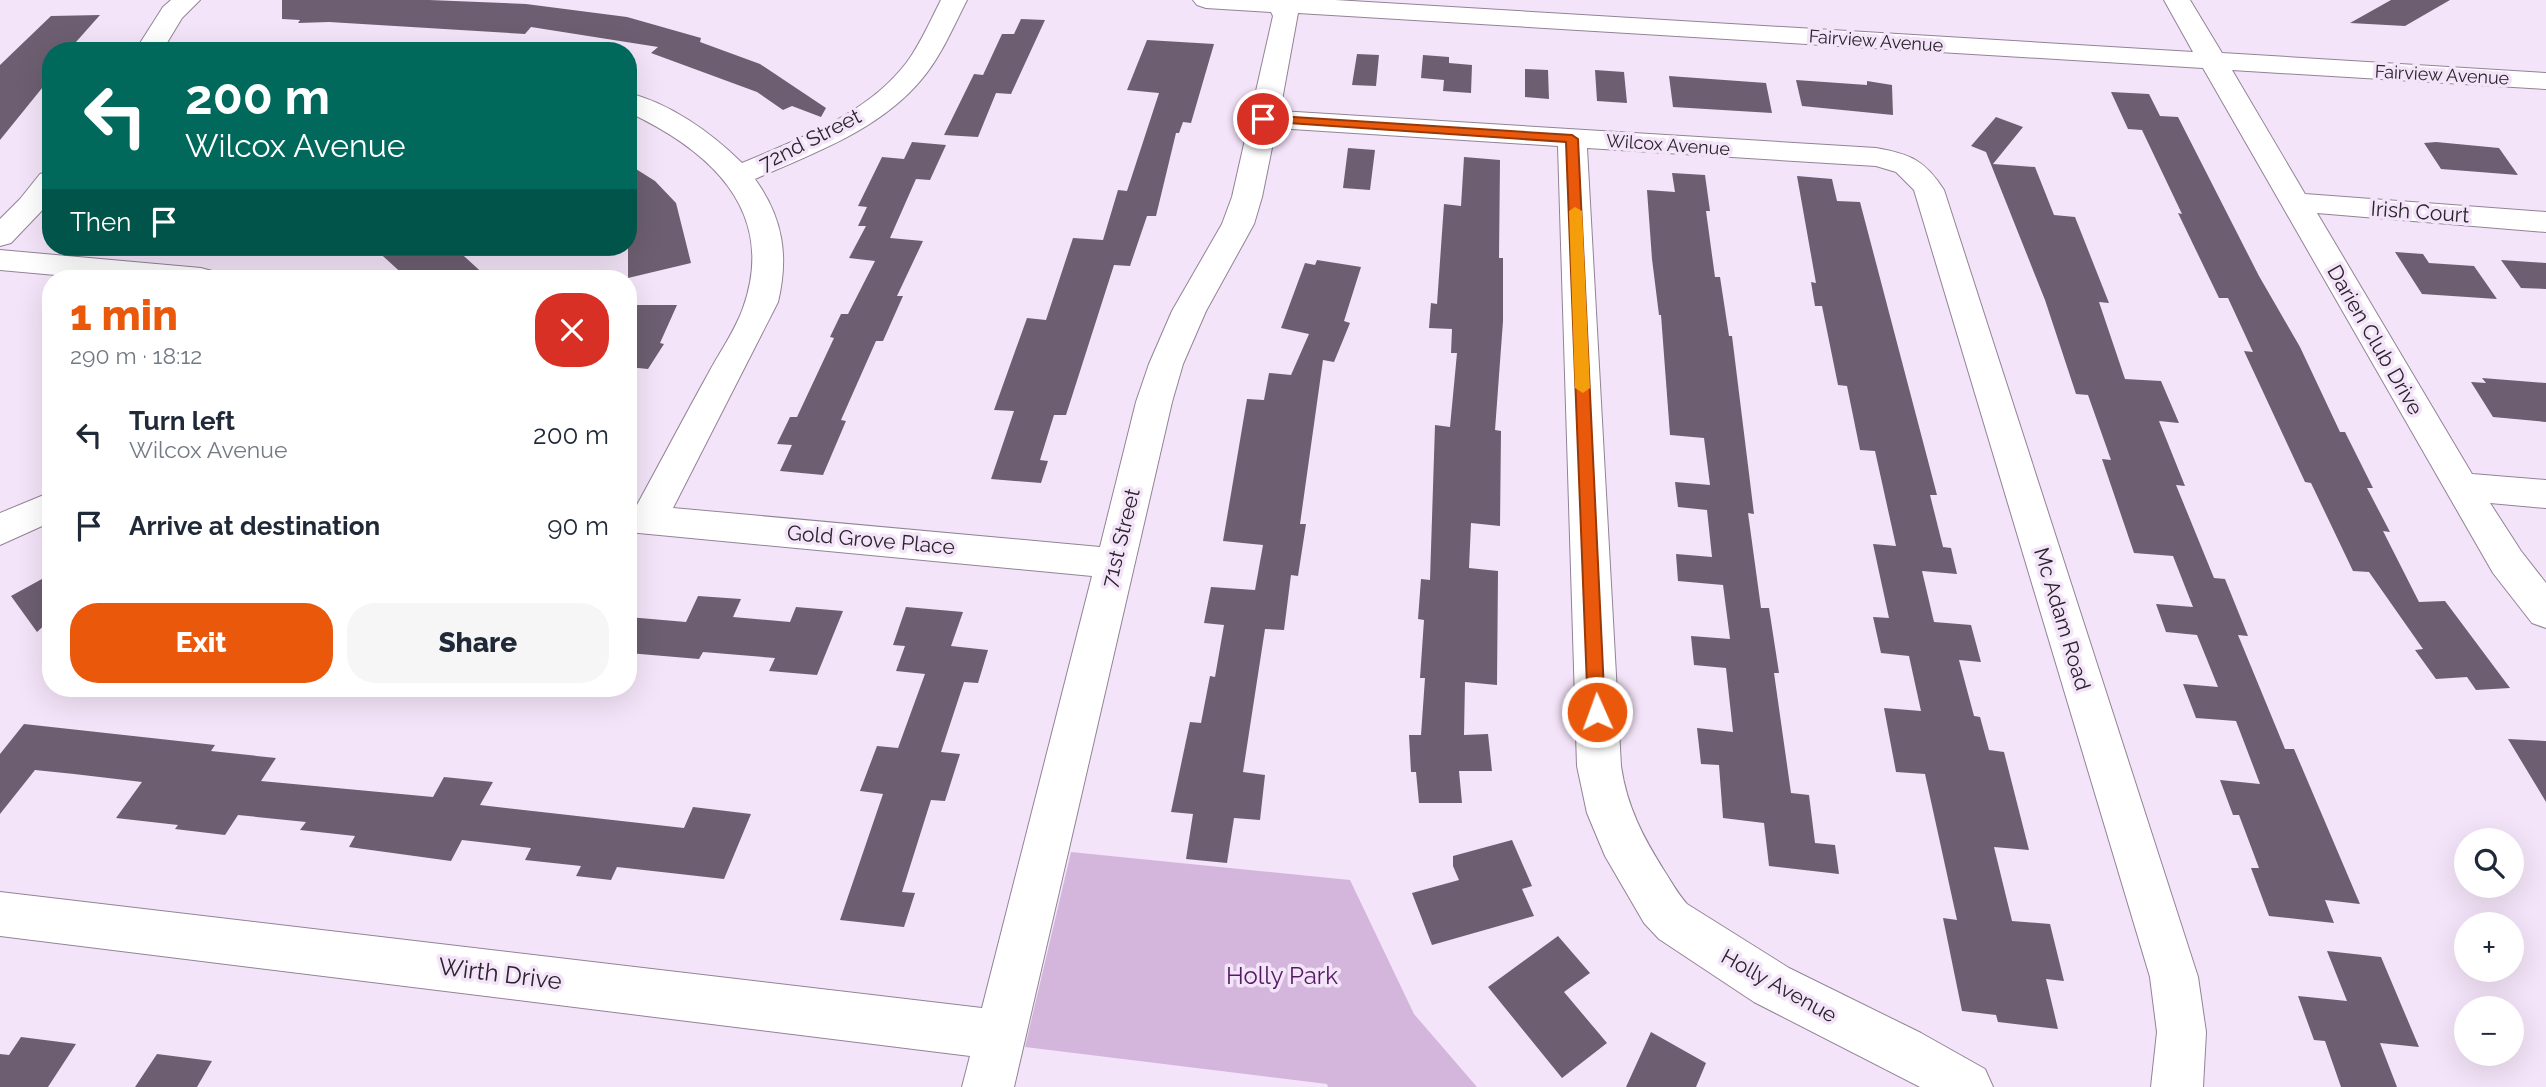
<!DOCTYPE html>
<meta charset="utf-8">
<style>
:root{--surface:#fff;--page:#f6f6f7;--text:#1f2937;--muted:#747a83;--accent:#ea580c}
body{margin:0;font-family:Raleway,sans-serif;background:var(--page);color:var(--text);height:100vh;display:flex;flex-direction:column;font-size:26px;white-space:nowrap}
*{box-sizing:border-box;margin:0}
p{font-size:23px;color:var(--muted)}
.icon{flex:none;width:38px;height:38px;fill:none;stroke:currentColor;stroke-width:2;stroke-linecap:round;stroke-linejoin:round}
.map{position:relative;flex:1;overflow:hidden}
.details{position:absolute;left:42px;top:270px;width:595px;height:427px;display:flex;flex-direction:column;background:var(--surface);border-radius:28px;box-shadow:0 7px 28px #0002}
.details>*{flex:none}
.hud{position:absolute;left:42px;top:42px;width:595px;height:214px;border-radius:28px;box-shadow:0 7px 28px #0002;background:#00695c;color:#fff;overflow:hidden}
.tools{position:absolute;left:2454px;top:828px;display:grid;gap:14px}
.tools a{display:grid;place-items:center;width:70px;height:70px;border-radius:50%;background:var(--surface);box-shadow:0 7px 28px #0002;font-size:35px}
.pin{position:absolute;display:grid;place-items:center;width:60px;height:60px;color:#fff;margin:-30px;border:4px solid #fff;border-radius:50%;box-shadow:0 2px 7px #0007}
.me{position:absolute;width:77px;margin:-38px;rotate:358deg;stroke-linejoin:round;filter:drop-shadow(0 0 5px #0008)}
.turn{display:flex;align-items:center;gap:24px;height:147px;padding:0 28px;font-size:32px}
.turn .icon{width:91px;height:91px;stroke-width:2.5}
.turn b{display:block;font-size:49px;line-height:60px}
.then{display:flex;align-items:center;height:66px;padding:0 28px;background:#0003;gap:14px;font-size:26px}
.round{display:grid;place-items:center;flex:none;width:74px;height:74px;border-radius:28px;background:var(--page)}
.head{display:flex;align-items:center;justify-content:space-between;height:119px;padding:0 28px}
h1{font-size:42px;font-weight:800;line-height:52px;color:var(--accent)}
.button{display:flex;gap:14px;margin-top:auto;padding:14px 28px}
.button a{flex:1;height:80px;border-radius:28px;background:var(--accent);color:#fff;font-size:28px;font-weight:800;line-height:80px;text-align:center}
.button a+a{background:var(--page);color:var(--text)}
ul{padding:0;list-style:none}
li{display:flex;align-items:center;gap:21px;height:91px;padding:0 28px}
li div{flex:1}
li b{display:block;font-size:26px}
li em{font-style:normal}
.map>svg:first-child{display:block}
</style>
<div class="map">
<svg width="2546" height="1087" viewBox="0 0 2546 1087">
<rect width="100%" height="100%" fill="#f4e4f9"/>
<path fill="#d4b6dc" d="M1071,852L1350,880L1414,1014L1477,1087H1328L1327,1084L1025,1047Z"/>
<path fill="#6d5f71" d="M282,0H429L526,4L627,17L701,38L700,42L760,64L826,108L821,117L792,106L783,110L757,92L651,53L658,47L531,27L525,34L329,22L298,23L300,20L282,19Z
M2391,0H2450L2405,26L2350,23Z
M100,15L68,51H51V77L0,140V65L51,16Z
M1021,19L1045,20L1011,94L996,93L978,137L944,135L974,74L983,75L1002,34H1014Z
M1147,40L1214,44L1191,123L1183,122L1179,133H1176L1156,216H1147L1130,266L1114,265L1066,415H1054L1040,460L1048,461L1041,483L991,479L1014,411L994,410L1027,318L1046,320L1073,238L1103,240L1118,190L1127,191L1159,93L1127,90Z
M1357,54L1379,55L1376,86L1352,85Z
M1423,55L1449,57V63L1472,65L1471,93L1443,91L1444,80L1421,78Z
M1525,69L1548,70L1549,99L1525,97Z
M1595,70L1624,72L1627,103L1597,101Z
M1669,76L1766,83L1772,113L1673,107Z
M1796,80L1867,85V81L1892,85L1893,115L1802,106Z
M2111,92L2149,94L2160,116L2178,117L2259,276L2300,347L2340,432H2345L2373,488H2367L2390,532L2383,531L2419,602L2445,601L2510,688L2476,690L2467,677L2436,679L2415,650L2423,649L2369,572L2353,571L2311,483L2305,482L2244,351L2253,352L2228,298H2219L2178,213L2182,214L2142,130L2128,129Z
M1996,117L2023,127L1993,164L2035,167L2054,215L2075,217L2109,303L2099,302L2125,379L2161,381L2179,423L2159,421L2185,486L2176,485L2214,578L2225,579L2248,636L2238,635L2285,749H2294L2360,904L2325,900L2334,923L2269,916L2251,868H2259L2239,815H2233L2220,780L2260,784L2236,721L2196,718L2183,684L2218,687L2197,635L2166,632L2156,604L2193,607L2173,556L2134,553L2102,459L2111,460L2088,395L2076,394L2045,300L1986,152L1971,146Z
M912,142L946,145L930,180L916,179L890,238L923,241L897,296H903L883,341H876L841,420L846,421L823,475L780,471L792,445L777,444L790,417H797L834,338L830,337L841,314H848L875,261L849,258L866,226H858L867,207L858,206L882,157L904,159Z
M2436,142L2499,148L2518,175L2441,169L2424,143Z
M1348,148L1375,150L1370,190L1343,188Z
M1464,157L1500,160L1499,258H1503V321L1495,430L1501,431L1500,526L1471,523L1469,568L1498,571L1497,685L1465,682L1464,735L1488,734L1492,771H1459L1462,803H1419L1416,772H1411L1409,735H1421L1425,678H1420L1424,620L1418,619L1421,579L1430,580L1435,425L1450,427L1457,353H1451L1452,329L1429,328L1431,303L1437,304L1444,204L1461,206Z
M628,164L655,181L676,203L691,263L628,278Z
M1672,173L1705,175L1710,211H1706L1715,277H1720L1729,336H1732L1754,514L1748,513L1761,608H1769L1779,673H1774L1791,793L1809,795L1815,843L1835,845L1839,874L1769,866L1764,823L1723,818L1719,765L1701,764L1697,728L1733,732L1726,668L1694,665L1691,636L1730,639L1723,585L1678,581L1676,554L1712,557L1707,510L1678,507L1675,482L1710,485L1704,438L1670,435L1661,315H1659L1652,259L1647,190L1675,192Z
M1797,176L1832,179L1837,201L1860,202L1937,495H1930L1943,547L1951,548L1957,574L1922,571L1934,622L1971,625L1981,662L1959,660L1974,716L1980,717L1989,750L2004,752L2029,850L1994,847L2012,921L2050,924L2064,981L2046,979L2058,1029L1998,1022L1996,1015L1962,1011L1943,918L1957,920L1925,774L1896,772L1884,708L1921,711L1909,656L1881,653L1873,617L1889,618L1873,544L1896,546L1875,451L1860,450L1847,386L1838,385L1822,306H1815L1811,282L1816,283Z
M373,247H454L488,278H407Z
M2395,252L2423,254L2429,263L2474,266L2497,299L2422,294Z
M1317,260L1361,267L1344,321L1350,323L1334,362L1323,360L1300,524H1306L1298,576L1291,575L1284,630L1265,629L1243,772L1265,775L1260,820L1234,818L1227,863L1186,859L1193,814L1171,812L1190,722L1201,723L1210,676L1215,677L1224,625L1204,623L1211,587L1255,590L1263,545L1223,541L1247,399L1264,400L1269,373L1291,375L1309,334L1281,328L1305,263L1315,265Z
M2501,260L2546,263V289L2521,288Z
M628,305H677L660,343L664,344L648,369L628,367Z
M2482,378L2546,383V422L2493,417L2471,382L2486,383Z
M51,574V619L37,632L11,596Z
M698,596L741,599L733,617L790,622L796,607L843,611L817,675L769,671L775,658L703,652L699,659L628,653V617L686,622Z
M906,607L963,612L951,646L988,650L978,683L964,682L941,752L960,754L945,801L931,800L902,892L915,893L904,927L840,920L883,794L860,791L877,746L898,748L925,674L896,671L905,646L893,645Z
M24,724L215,745L211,751L276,758L261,781L433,797L444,777L493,782L480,805L684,828L693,807L751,814L724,879L617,867L611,880L576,876L581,866L525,860L531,848L462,840L451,861L349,847L355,836L300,830L306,822L238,815L225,835L175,829L178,825L116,818L142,782L74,774L35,770L0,814V754Z
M2508,739L2546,741V802Z
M1512,840L1532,886L1522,889L1534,916L1432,945L1412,893L1459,880L1453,866V856Z
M1558,936L1590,973L1564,992L1607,1043L1562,1078L1488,987Z
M2327,951L2381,957L2419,1047L2380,1043L2397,1087H2341L2325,1041L2314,1040L2298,996L2347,1001Z
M1651,1032L1706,1063L1696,1087H1626Z
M21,1037L76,1044L48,1087H0V1054L9,1055Z
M157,1054L212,1061L197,1087H135Z"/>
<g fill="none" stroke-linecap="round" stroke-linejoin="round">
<g stroke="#928396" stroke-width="2">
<path id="minor" d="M171,0H200L182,18L162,51H135L163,7Z
M941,0H967C953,27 941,57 921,80C879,130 814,153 755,179C783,218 789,256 778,302L673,508L1100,547L1136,402L1149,364L1172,311L1222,224L1232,197L1273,16L1271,12L1206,8L1197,5L1193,0H1335L2193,52L2164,0H2190L2222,53L2546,73V89L2232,70L2305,194L2546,212V232L2317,213L2472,474L2546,480V508L2490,503L2521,551L2546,583V628L2532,623L2493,573L2203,68L1298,13L1280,111L1876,148C1910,154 1925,160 1944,190L2198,977L2206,1032L2203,1087H2151L2157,1032L2150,977L1914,190L1896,172L1876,166L1587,148L1621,766C1627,807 1643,837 1665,872C1672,883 1678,894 1687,904L1789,968L1921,1033L1985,1069L1993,1087H1920L1754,1002L1659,939L1644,923L1605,856L1587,813L1577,766L1558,146L1276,128L1262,197L1254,224L1206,311L1183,364L1172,402L1014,1087H962L970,1056L0,936V892L982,1008L1092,576L628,532V504L637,505C661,461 684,417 708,374C719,353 735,331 743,308C778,210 709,150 628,112V93C670,103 712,133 742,163C800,138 867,115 907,62C921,43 930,21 941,0Z
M51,171V201L11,243L0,246V219L20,199L40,174Z
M0,250L201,268L212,271L217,278H89L0,270Z
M51,492V522L0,545V513Z"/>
</g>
<use href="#minor" fill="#fff" fill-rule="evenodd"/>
</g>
<path fill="#ea580c" stroke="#983908" stroke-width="2" d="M1263,115L1572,135L1578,139L1605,712L1603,717L1597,719L1590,717L1588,712L1566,142L1259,121V116Z"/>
<path fill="#f59e0b" d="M1575,207L1582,211L1590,388L1583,393L1575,388L1569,211Z"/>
<g text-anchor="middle" stroke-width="7" stroke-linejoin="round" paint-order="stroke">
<g font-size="18" fill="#2a242b" stroke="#f4e4f9">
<text transform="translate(1876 41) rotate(4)" y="6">Fairview Avenue</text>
<text transform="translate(2442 75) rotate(3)" y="6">Fairview Avenue</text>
<text transform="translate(1668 145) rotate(4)" y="6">Wilcox Avenue</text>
</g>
<g font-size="21" fill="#2a242b" stroke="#f4e4f9">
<text transform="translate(810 140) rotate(-27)" y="7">72nd Street</text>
<text transform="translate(2420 212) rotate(4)" y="7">Irish Court</text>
<text transform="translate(2375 340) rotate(60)" y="7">Darien Club Drive</text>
<text transform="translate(1121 538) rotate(-76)" y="7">71st Street</text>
<text transform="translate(871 540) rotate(5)" y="7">Gold Grove Place</text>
<text transform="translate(2062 619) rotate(73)" y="7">Mc Adam Road</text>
<text transform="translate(1779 986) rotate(29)" y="7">Holly Avenue</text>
</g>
<g font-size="24" fill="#2a242b" stroke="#f4e4f9">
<text transform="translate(500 974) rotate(7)" y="8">Wirth Drive</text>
</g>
<g font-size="24" fill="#541963" stroke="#f4e4f9">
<text x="1282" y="984">Holly Park</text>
</g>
</g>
</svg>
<div class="tools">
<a><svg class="icon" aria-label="search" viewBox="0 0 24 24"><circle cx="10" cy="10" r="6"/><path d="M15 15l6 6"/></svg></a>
<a>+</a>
<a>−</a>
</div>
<div class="pin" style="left:1263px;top:119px;background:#d93025"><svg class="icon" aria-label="arrive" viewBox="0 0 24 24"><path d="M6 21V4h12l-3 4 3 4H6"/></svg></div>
<svg class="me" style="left:1597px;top:712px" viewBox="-20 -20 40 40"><circle r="17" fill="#ea580c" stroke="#fff" stroke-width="3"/><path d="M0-11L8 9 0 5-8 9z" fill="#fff"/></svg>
<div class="hud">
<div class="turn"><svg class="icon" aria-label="left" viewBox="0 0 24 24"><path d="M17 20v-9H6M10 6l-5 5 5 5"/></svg><div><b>200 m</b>Wilcox Avenue</div></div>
<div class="then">Then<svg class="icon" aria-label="arrive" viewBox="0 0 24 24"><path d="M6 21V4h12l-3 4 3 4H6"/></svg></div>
</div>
<section class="details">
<div class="head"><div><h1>1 min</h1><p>290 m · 18:12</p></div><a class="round" style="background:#d93025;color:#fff"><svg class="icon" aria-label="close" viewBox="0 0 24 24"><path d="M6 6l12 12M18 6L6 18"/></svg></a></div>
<ul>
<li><svg class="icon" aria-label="left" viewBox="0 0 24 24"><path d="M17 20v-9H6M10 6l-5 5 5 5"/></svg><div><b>Turn left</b><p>Wilcox Avenue</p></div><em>200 m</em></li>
<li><svg class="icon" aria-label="arrive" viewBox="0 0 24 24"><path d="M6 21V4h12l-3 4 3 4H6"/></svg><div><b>Arrive at destination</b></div><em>90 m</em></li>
</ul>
<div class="button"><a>Exit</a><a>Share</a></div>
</section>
</div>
